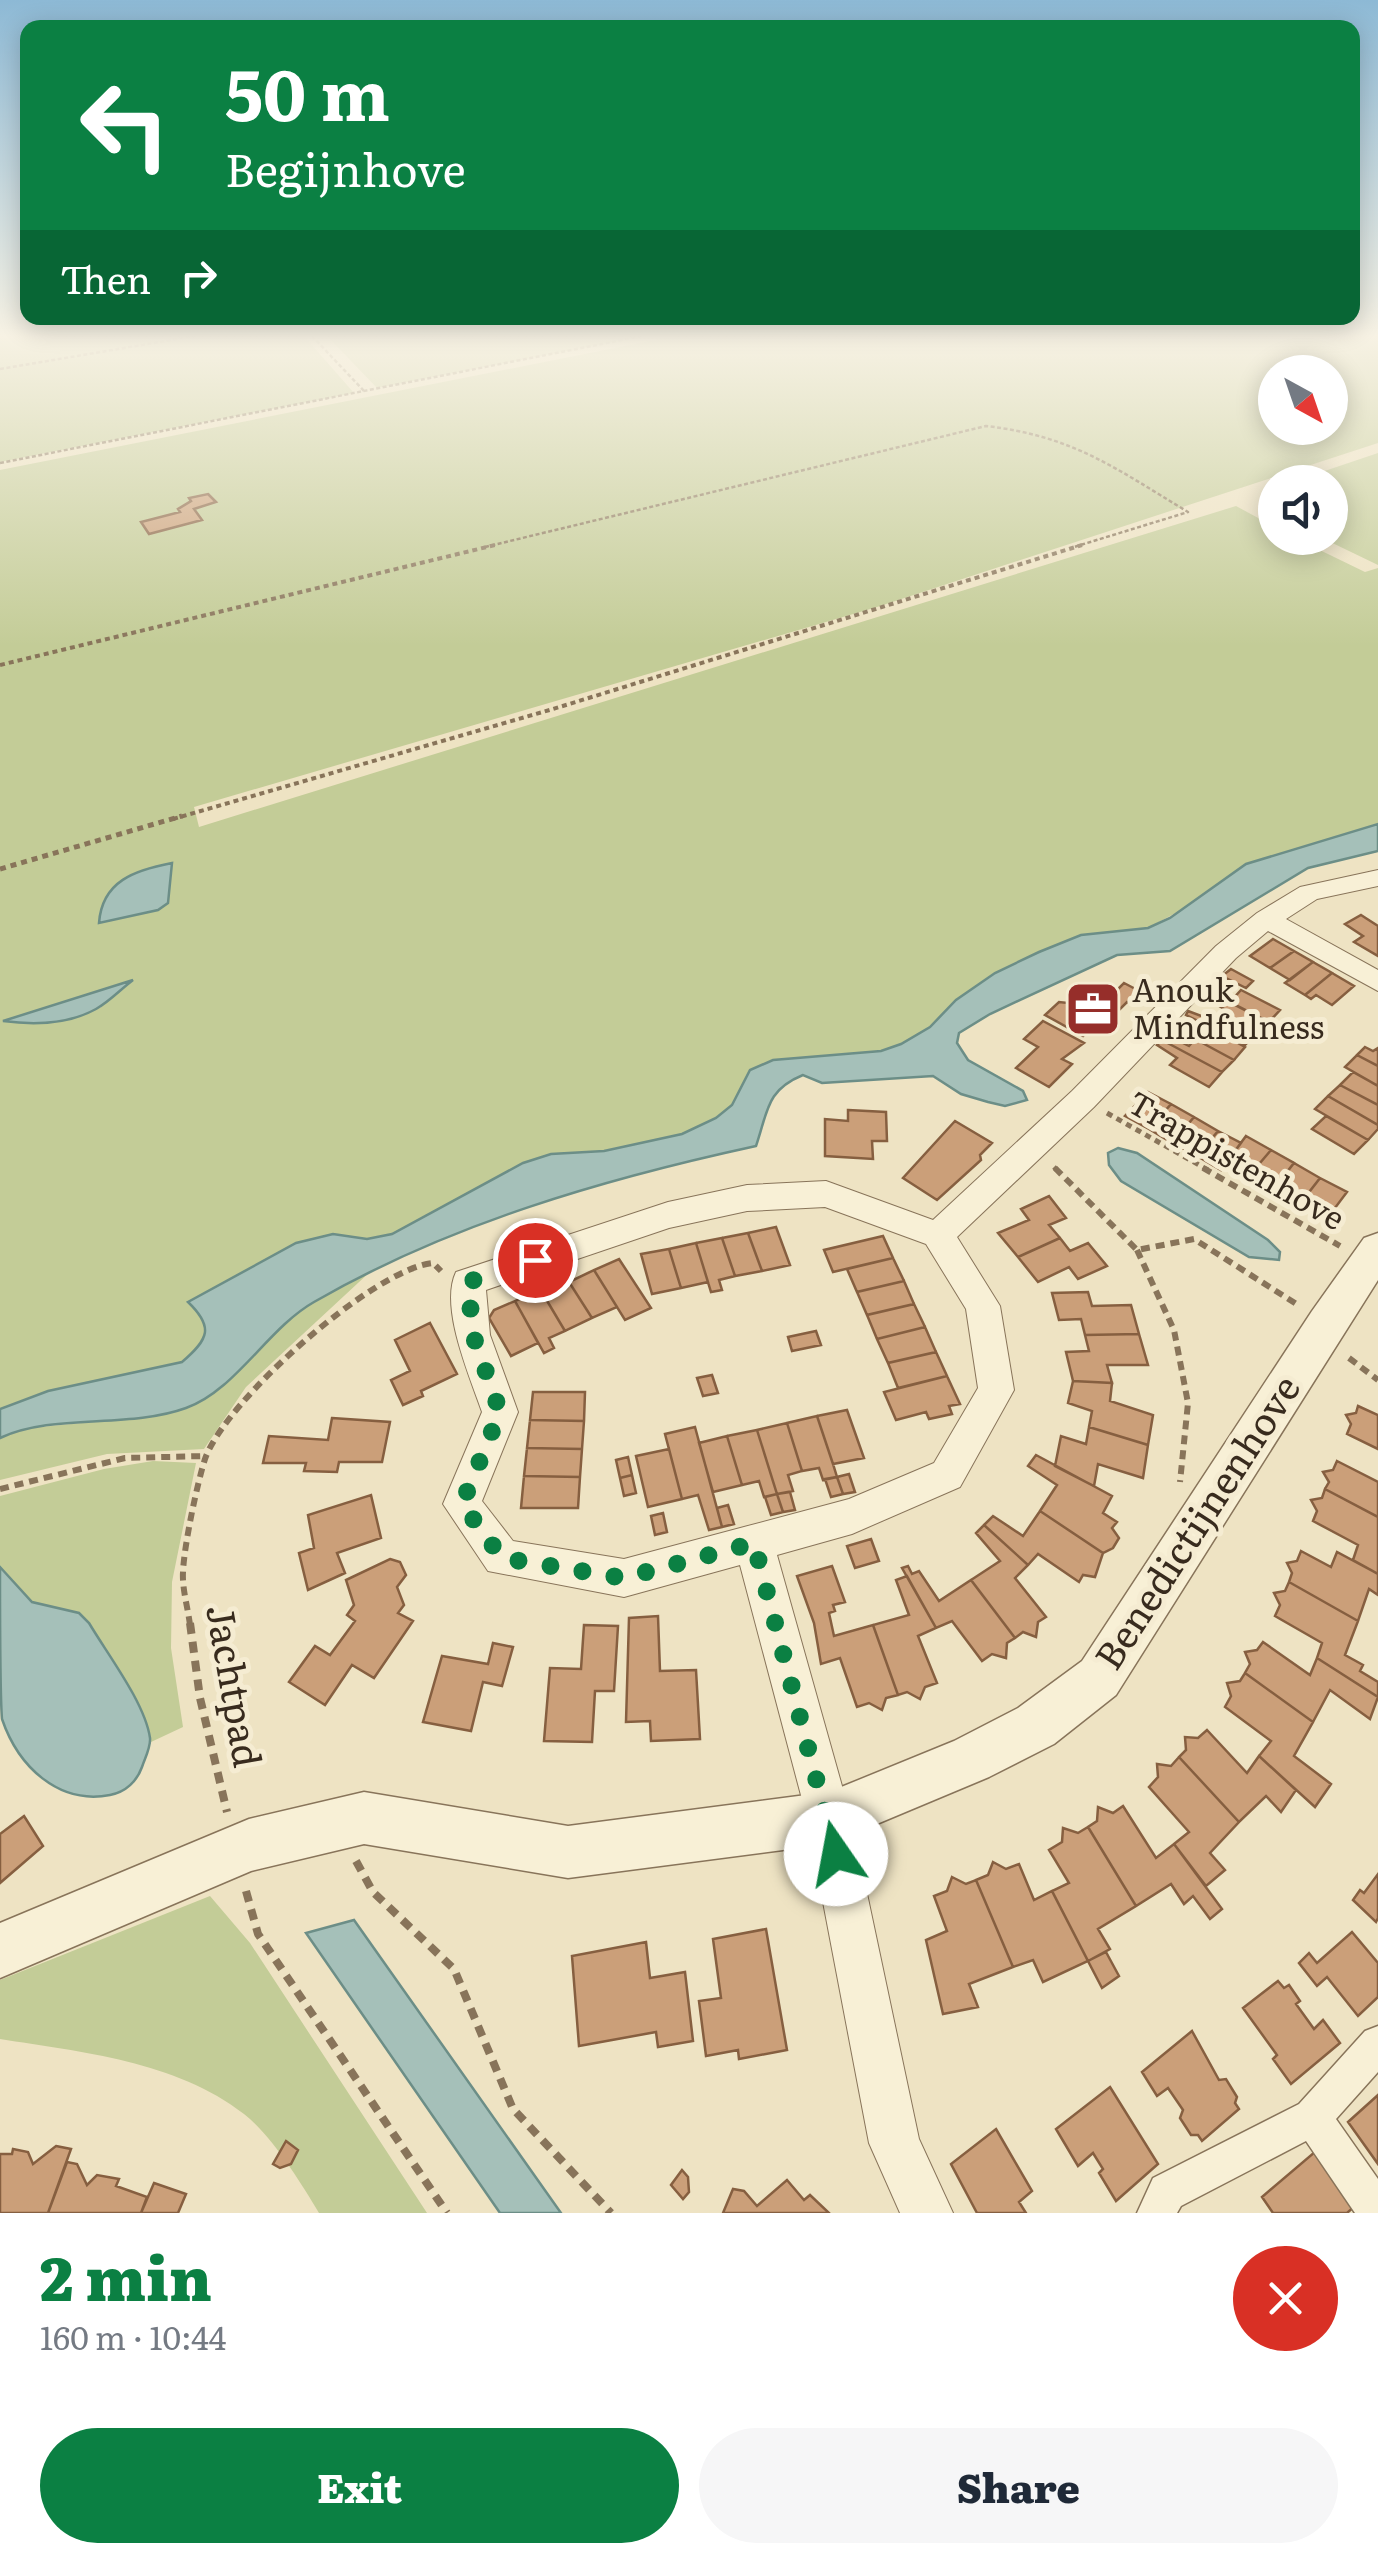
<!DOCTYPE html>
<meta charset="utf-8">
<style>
:root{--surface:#fff;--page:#f6f6f7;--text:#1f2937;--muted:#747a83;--accent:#0b8043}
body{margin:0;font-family:Literata,serif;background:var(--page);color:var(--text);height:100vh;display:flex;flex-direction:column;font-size:38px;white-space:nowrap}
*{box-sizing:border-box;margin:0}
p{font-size:32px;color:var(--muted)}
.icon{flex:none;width:55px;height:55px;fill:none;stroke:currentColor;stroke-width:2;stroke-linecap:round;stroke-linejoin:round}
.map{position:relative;height:2213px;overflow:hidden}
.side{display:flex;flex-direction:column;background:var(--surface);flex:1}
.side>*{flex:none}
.guide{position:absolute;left:20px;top:20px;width:1340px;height:305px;border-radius:20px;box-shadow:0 5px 25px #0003;background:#0b8043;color:#fff;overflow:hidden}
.needle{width:65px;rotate:140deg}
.controls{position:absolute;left:1258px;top:355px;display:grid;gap:20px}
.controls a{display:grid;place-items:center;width:90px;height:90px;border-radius:50%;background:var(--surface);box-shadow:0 5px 25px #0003;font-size:50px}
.pin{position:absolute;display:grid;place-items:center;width:85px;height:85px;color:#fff;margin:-42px;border:5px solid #fff;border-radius:50%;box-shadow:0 2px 10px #0007}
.me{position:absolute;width:110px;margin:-55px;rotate:348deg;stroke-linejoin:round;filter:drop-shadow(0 0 8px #0008)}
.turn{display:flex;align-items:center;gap:35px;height:210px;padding:0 40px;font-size:45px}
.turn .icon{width:130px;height:130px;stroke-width:2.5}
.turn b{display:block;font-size:70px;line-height:85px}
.then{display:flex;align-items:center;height:95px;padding:0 40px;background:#0003;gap:20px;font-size:38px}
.round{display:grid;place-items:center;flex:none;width:105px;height:105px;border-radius:52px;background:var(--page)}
.headline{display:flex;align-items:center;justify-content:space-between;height:170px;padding:0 40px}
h1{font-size:60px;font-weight:800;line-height:75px;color:var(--accent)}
.cta{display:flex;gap:20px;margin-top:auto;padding:20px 40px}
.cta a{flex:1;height:115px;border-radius:60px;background:var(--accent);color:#fff;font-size:40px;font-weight:800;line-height:115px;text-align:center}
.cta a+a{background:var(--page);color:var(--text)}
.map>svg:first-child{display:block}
</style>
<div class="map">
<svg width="1378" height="2213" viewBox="0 0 1378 2213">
<rect width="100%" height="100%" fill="#eee3c3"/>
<path fill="#c3cc97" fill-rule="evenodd" d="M0,336H304L354,393L0,462Z
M327,336H643L377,388Z
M675,336H1378V443L877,607L194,807L199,827L1236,506L1275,527V538H1295L1365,572L1378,568V824L1287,852L1148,928L1081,935L1039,952L995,973L956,1000L930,1027L901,1044L881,1051L773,1060L750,1071L732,1105L716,1118L682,1134L604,1151L551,1154L392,1234L367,1239L333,1234L189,1303C214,1328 208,1340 182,1362L48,1391L0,1409V470ZM1275,372H1330V428H1275ZM130,982L100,1008L6,1020Z
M1378,453V565L1322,538H1330V482H1292Z
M372,1270L246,1387L204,1449L107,1454L0,1480V1438L20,1429L154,1416L215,1392L297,1311Z
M153,1461L196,1463L172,1582L171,1648L183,1727L151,1742L144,1717L79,1613L32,1602L0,1567V1496L104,1469Z
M210,1896L250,1943L427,2213H319C301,2183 272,2136 244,2114C176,2061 81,2052 0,2039V1980Z"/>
<path fill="#a5c0b9" stroke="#6c8e87" stroke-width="2.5" d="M1378,824V851L1308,868L1170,951L1117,955L990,1014L959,1033L957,1043L968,1060L1023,1091L1027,1100L1005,1106L988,1102L961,1094L933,1076L822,1083L803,1075C766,1090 768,1111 756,1146C604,1179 449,1224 314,1302C268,1328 235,1391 186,1408C128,1429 54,1413 0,1438V1409L48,1391L182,1362C209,1339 214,1327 188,1302L296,1243L333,1234L367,1239L392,1234L523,1163L551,1154L604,1151L682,1134L716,1118L732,1105L750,1070L773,1060L881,1051L901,1044L930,1027L956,1000L995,973L1039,952L1081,935L1148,928L1170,918L1246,864Z
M172,863L168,903L158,910L99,923C102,881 135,870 172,863Z
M133,980C121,989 109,1002 96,1009C69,1024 33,1025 3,1021Z
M1118,1148L1137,1153L1268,1240L1280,1252L1279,1260L1249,1257L1121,1181L1109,1165L1108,1153Z
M0,1567L32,1602L79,1613L89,1623C108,1655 145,1703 150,1738C151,1747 145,1758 142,1767C137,1781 126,1792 110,1795C58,1805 18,1766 2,1719C0,1696 0,1598 0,1567Z
M354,1920L561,2213H500L306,1933Z"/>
<path fill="#cb9f79" stroke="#865f40" stroke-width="2.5" d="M208,494L216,502L194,509L202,520L149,534L141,522L180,512L178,509L191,501L189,498Z
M1361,915L1378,926V956L1354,942L1363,936L1345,924Z
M1273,939L1294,951L1270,968L1250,956Z
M1294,951L1313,962L1290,980L1270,968Z
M1313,962L1332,973L1305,995L1285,983Z
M1231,969L1253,981L1246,988L1222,976Z
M1332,973L1354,986L1332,1005L1316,995L1311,999L1305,995Z
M1124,983L1143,993L1131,1004L1127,1002L1103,1026L1096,1023L1083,1036L1045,1015L1059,1002L1077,1004L1098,986L1113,994Z
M1241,990L1280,1010L1269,1022L1230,1002Z
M1210,992L1223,999L1280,1028L1268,1041L1218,1015L1224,1009L1205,997Z
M1188,1011L1212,1020L1217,1016L1255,1035L1245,1045L1186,1015Z
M1043,1021L1084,1043L1062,1059L1072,1064L1049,1087L1016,1068L1038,1047L1024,1039Z
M1207,1026L1245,1047L1234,1060L1195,1039Z
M1167,1035L1189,1046L1195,1039L1234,1060L1222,1072L1162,1040Z
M1162,1040L1222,1072L1209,1087L1170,1065L1177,1058L1157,1045Z
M1365,1047L1373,1051L1378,1048V1066L1357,1055Z
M1357,1055L1378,1066V1086L1345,1067Z
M1353,1072L1378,1086V1105L1340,1085Z
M1340,1085L1378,1105V1125L1328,1096Z
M1148,1092L1171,1104L1149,1129L1125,1116Z
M1328,1096L1378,1125V1129L1368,1140L1315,1109Z
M1171,1104L1194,1117L1172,1143L1149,1129Z
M848,1110L886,1112L887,1141H872L873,1159L825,1156V1119L848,1121Z
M1326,1116L1368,1140L1354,1154L1312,1129Z
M1194,1117L1218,1131L1197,1156L1172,1143Z
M955,1121L992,1143L980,1155L981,1160L937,1200L903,1178Z
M1218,1131L1241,1143L1221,1170L1197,1156Z
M1246,1136L1271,1150L1249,1176L1226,1163Z
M1271,1150L1294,1163L1273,1190L1249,1176Z
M1294,1163L1320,1178L1299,1205L1273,1190Z
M1320,1178L1347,1192L1326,1220L1299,1205Z
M1049,1196L1066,1218L1049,1225L1060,1238L1018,1257L998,1233L1029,1220L1021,1209Z
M776,1227L790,1265L762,1271L748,1233Z
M748,1233L762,1271L735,1276L722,1238Z
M883,1236L893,1258L833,1272L824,1250Z
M722,1238L735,1276L719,1280L722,1290L711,1292L696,1243Z
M1060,1238L1070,1251L1088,1243L1107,1266L1078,1279L1069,1267L1038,1282L1018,1257Z
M696,1243L708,1282L681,1288L669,1249Z
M669,1249L681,1288L652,1294L641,1254Z
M893,1258L904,1281L857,1292L847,1269Z
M619,1259L651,1308L625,1320L594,1270Z
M594,1270L617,1307L592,1318L569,1282Z
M904,1281L914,1304L867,1315L857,1292Z
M569,1282L592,1318L565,1331L543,1294Z
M536,1291L543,1294L565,1331L549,1338L554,1348L544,1353L515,1301Z
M1088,1292L1092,1306L1131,1305L1139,1334L1085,1335L1081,1319L1059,1320L1052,1293Z
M515,1301L538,1343L511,1356L489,1318L494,1310Z
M914,1304L925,1327L877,1339L867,1315Z
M430,1323L457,1374L421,1391L423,1396L403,1405L391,1380L410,1371L395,1340Z
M925,1327L936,1352L888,1363L877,1339Z
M816,1331L821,1345L792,1351L788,1337Z
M1139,1334L1148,1365H1107L1112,1383L1073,1381L1066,1352L1089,1351L1085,1335Z
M936,1352L947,1376L898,1388L888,1363Z
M712,1375L718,1393L703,1396L697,1378Z
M947,1376L960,1404L949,1406L952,1414L929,1419L926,1412L896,1420L884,1392Z
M1073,1381L1112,1383L1110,1401L1153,1415L1148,1445L1089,1427L1092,1411L1068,1403Z
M533,1392H585L584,1421L530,1420Z
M1358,1406L1378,1415V1449L1347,1434L1351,1424L1346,1415L1356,1413Z
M847,1410L864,1458L833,1464L817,1416Z
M817,1416L833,1464L837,1477L823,1480L819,1468L802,1471L787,1423Z
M332,1418L390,1422L382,1462H339L337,1472L304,1471L306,1463H263L269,1436L328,1440Z
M530,1420L584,1421L582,1449L527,1448Z
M787,1423L802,1471L788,1475L793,1491L777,1494L757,1430Z
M695,1427L722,1527L709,1530L698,1495L682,1499L665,1434Z
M1089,1427L1148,1445L1143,1478L1098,1464L1094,1486L1055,1466L1061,1436L1086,1444Z
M757,1430L777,1494L764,1497L759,1481L742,1485L727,1436Z
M727,1436L742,1485L713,1492L699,1443Z
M527,1448L582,1449L580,1477L524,1476Z
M669,1449L682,1499L648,1507L636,1456Z
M1036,1455L1112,1496L1103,1513L1117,1522L1112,1528L1119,1538L1113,1548L1103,1553L1040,1511L1057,1485L1028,1466Z
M628,1457L632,1475L620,1478L616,1460Z
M1337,1461L1378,1482V1517L1325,1489L1329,1482L1323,1472L1333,1470Z
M849,1474L855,1492L843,1494L837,1477Z
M632,1475L636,1493L624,1496L620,1478Z
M524,1476L580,1477L578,1508H521Z
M837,1477L843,1494L831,1497L825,1479Z
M1325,1489L1378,1517V1574L1353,1560L1358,1545L1313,1521L1317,1511L1311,1500L1322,1498Z
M790,1492L795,1510L783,1512L777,1494Z
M777,1494L783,1512L771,1515L765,1497Z
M371,1495L381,1538L337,1553L345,1573L308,1590L299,1553L314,1548L308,1515Z
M728,1505L734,1524L722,1527L717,1508Z
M1040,1511L1103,1553L1095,1577L1083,1575L1079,1582L1038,1554L1028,1565L984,1525L993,1516L1023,1536Z
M663,1513L667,1532L655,1535L651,1516Z
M984,1525L1028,1565L1015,1578L1046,1617L1038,1622L1036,1637L1023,1632L1015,1638L971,1580L1000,1561L976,1533Z
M871,1539L879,1561L855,1568L847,1546Z
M1301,1551L1331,1567L1337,1552L1378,1574V1595L1369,1589L1358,1621L1289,1582L1292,1573L1287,1563L1297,1561Z
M390,1559L400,1562L406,1575L397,1587L404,1605L398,1613L413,1621L374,1678L352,1665L325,1705L289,1682L315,1646L330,1655L355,1621L347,1615L354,1605L346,1580Z
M832,1566L845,1602L833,1605L835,1611L829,1613L834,1636L873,1625L898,1695L886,1698L882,1710L869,1703L857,1707L840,1658L821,1664L814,1623L797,1576Z
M908,1566L912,1574L919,1571L939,1601L971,1580L1015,1638L1007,1643L1006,1658L992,1654L982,1661L952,1621L936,1628L902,1568Z
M907,1576L936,1628L918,1636L937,1683L925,1687L920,1699L907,1692L898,1695L873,1625L909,1615L896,1580Z
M1289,1582L1358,1621L1345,1655L1363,1665L1360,1671L1378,1682V1697L1317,1658L1322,1643L1275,1616L1280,1605L1274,1593L1285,1591Z
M658,1616L660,1671L696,1670L700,1739L651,1741L650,1721L626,1722L629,1618Z
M584,1625L618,1626L614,1691H595L592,1742L544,1741L550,1668L581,1669Z
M1263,1642L1310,1675L1317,1658L1378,1697L1370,1719L1330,1690L1313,1722L1245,1673L1250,1664L1245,1652L1257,1650Z
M493,1643L513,1647L502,1686L483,1682L471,1731L423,1722L442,1656L488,1664Z
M1245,1673L1313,1722L1294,1756L1331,1784L1315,1807L1259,1756L1271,1741L1225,1707L1231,1696L1227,1683L1240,1681Z
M1207,1730L1247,1773L1259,1756L1296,1790L1281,1812L1266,1796L1239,1822L1179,1757L1186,1750L1185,1737L1198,1738Z
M1179,1757L1239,1822L1210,1853L1225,1870L1206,1886L1174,1844L1189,1832L1149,1787L1158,1777L1157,1764L1171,1766Z
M1123,1806L1156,1858L1174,1844L1222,1909L1210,1919L1193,1896L1184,1904L1171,1884L1136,1906L1088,1827L1097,1821L1098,1807L1113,1813Z
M24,1816L43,1846L0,1883V1834Z
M1088,1827L1136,1906L1098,1929L1110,1949L1088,1961L1052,1891L1069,1883L1049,1850L1062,1842L1063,1828L1078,1833Z
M993,1862L1006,1869L1019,1864L1034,1900L1052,1891L1088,1961L1043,1982L1033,1960L1013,1967L976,1880L988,1875Z
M1378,1874V1918L1376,1922L1353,1900L1360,1890L1364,1893Z
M952,1877L966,1884L976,1880L1013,1967L969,1984L978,2007L943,2014L926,1940L947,1931L934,1896L947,1891Z
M766,1929L787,2050L739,2059L738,2050L706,2056L699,2001L721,1998L713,1939Z
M1352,1932L1378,1963V1997L1358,2016L1327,1977L1317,1986L1299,1963L1309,1953L1317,1963Z
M646,1942L650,1978L685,1972L693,2041L658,2047L656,2032L579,2046L572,1956Z
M1106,1952L1119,1976L1102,1988L1088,1961Z
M1278,1981L1284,1988L1289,1985L1300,2001L1296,2004L1314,2029L1323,2020L1340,2043L1291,2084L1273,2059L1277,2055L1243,2008Z
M1192,2031L1219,2080L1226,2079L1237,2097L1235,2103L1239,2109L1202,2141L1198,2135H1191L1180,2118L1183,2110L1168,2088L1157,2096L1142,2072Z
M1110,2087L1158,2164L1116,2201L1099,2173L1103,2169L1093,2153L1078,2166L1056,2129Z
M1378,2095V2164L1348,2122Z
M996,2129L1032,2191L1019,2202L1026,2213H977L951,2164Z
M286,2141L298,2150L291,2164L280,2168L273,2164Z
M56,2146L71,2149L48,2213H0V2154H12L13,2149L28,2152L33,2164Z
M1316,2151L1355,2206L1347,2213H1273L1262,2197Z
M67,2162L77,2164L87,2185L97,2175L119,2179L116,2186L147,2197L141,2213H48Z
M682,2170L688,2177L689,2192L683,2199L671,2185Z
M787,2180L804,2200L810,2195L829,2213H723L733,2189L744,2191L757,2206Z
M154,2183L186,2194L178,2213H141Z"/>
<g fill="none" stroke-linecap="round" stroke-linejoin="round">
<g stroke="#88745a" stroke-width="3">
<path id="pedestrian" d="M1378,2026V2072L1336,2119L1378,2179V2213H1355L1306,2141L1181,2206L1177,2213H1137L1153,2178L1299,2104L1365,2031Z"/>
</g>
<g stroke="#88745a" stroke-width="2">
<path id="minor" d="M1378,870V886L1317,899L1286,919L1378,970V991L1268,931L1236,958L1094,1107L957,1237L1000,1306L1014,1390L960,1487L852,1534L777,1555L851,1818L919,2139L953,2213H900L869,2143L807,1818L740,1565L624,1597L488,1571L443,1504L482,1412C470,1377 439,1307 456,1272L668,1202L747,1185L826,1181L933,1220L1072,1091L1216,946L1257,913L1300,887ZM825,1207L926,1244L966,1309L978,1388L934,1463L849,1499L624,1559L513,1541L482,1501L518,1412L490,1335L486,1290L669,1228L747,1211Z"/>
</g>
<g stroke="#88745a" stroke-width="3">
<path id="tertiary" d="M1378,1233V1280L1116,1695L1054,1744L989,1777L829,1844L568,1878L364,1844L251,1871L0,1978V1923L249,1819L364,1792L568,1826L829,1792L954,1741L1018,1708L1082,1661L1312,1311L1364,1238Z"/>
</g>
<path stroke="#88745a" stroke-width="2.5" stroke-dasharray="4 2.5" stroke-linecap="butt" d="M312,336L364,391
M0,369L195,336
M0,463L642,336
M485,547L986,426C1073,436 1115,468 1188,512L1074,547"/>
<path stroke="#88745a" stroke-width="4" stroke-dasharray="5 4" stroke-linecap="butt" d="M0,665L495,545
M173,819L553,709L1082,545"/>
<path stroke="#88745a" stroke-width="5" stroke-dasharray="6 5" stroke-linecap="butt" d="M0,869L182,816
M1107,1113L1208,1170
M1054,1167L1057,1170"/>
<path stroke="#88745a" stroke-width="6" stroke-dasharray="9 6" stroke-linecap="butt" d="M1055,1168L1137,1250L1194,1239L1298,1305
M1203,1168L1340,1246
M1137,1250L1174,1330L1188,1403L1180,1482
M1349,1358L1378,1380
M0,1489L125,1458L206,1456
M190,1625C188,1608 182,1589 183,1572C184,1546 197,1484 205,1459C225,1401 373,1269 433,1263L441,1271"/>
<path stroke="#88745a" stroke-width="8" stroke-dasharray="11 8" stroke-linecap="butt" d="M190,1623L200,1698L227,1812
M356,1861L373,1892L454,1969L513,2109L611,2213
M246,1891L258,1934L447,2213"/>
<use href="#pedestrian" fill="#f8f0d6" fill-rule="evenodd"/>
<use href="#minor" fill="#f8f0d6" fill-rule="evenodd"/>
<use href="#tertiary" fill="#f8f0d6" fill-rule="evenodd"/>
</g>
<linearGradient id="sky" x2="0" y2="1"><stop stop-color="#8db9d5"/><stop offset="0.52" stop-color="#f7f2e4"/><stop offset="1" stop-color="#f7f2e4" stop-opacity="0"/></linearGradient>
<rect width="1378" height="646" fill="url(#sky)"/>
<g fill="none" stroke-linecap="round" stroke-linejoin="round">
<path stroke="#0b8043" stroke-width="18" stroke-dasharray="0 32.4" d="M535,1260L468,1282L473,1335L500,1412L462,1504L502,1558L624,1578L754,1543L836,1854"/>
</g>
<defs>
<g id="office-square" transform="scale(2.875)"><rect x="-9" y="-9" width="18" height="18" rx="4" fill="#962e2a" stroke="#f5ecd2"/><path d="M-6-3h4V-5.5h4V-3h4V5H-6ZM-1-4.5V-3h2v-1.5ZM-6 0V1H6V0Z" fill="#fff"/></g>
</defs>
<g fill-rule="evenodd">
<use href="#office-square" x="1093" y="1009"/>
</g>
<g text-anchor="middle" stroke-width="10" stroke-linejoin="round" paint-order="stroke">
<g font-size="32" fill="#382b1e" stroke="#f5ecd2" text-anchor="start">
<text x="1132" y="1002">Anouk<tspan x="1132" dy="37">Mindfulness</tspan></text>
</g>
<g font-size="32" fill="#382b1e" stroke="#f5ecd2">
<text transform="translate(1236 1161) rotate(30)" y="11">Trappistenhove</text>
</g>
<g font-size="38" fill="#382b1e" stroke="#f5ecd2">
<text transform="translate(1198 1523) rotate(-57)" y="13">Benedictijnenhove</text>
<text transform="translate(233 1686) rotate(80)" y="13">Jachtpad</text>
</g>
</g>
</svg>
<div class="controls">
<a><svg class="needle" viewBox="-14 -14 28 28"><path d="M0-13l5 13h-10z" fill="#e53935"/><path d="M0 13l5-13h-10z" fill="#747a83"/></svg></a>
<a><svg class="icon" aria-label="sound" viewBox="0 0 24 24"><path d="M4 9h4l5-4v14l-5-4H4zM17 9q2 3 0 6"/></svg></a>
</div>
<div class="pin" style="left:535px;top:1260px;background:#d93025"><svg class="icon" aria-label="arrive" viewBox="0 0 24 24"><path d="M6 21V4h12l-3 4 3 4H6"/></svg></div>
<svg class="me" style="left:836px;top:1854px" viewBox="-20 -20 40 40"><circle r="19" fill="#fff"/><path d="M0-13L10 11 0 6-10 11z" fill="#0b8043"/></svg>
<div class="guide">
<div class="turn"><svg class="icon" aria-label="left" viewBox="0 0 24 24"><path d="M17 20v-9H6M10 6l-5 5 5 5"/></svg><div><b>50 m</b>Begijnhove</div></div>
<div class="then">Then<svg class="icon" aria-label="right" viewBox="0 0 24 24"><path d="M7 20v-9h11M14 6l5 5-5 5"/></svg></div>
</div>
</div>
<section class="side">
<div class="headline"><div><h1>2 min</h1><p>160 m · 10:44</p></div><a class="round" style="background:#d93025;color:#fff"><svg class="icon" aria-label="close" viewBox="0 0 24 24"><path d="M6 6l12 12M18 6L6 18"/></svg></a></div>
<div class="cta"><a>Exit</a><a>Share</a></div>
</section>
